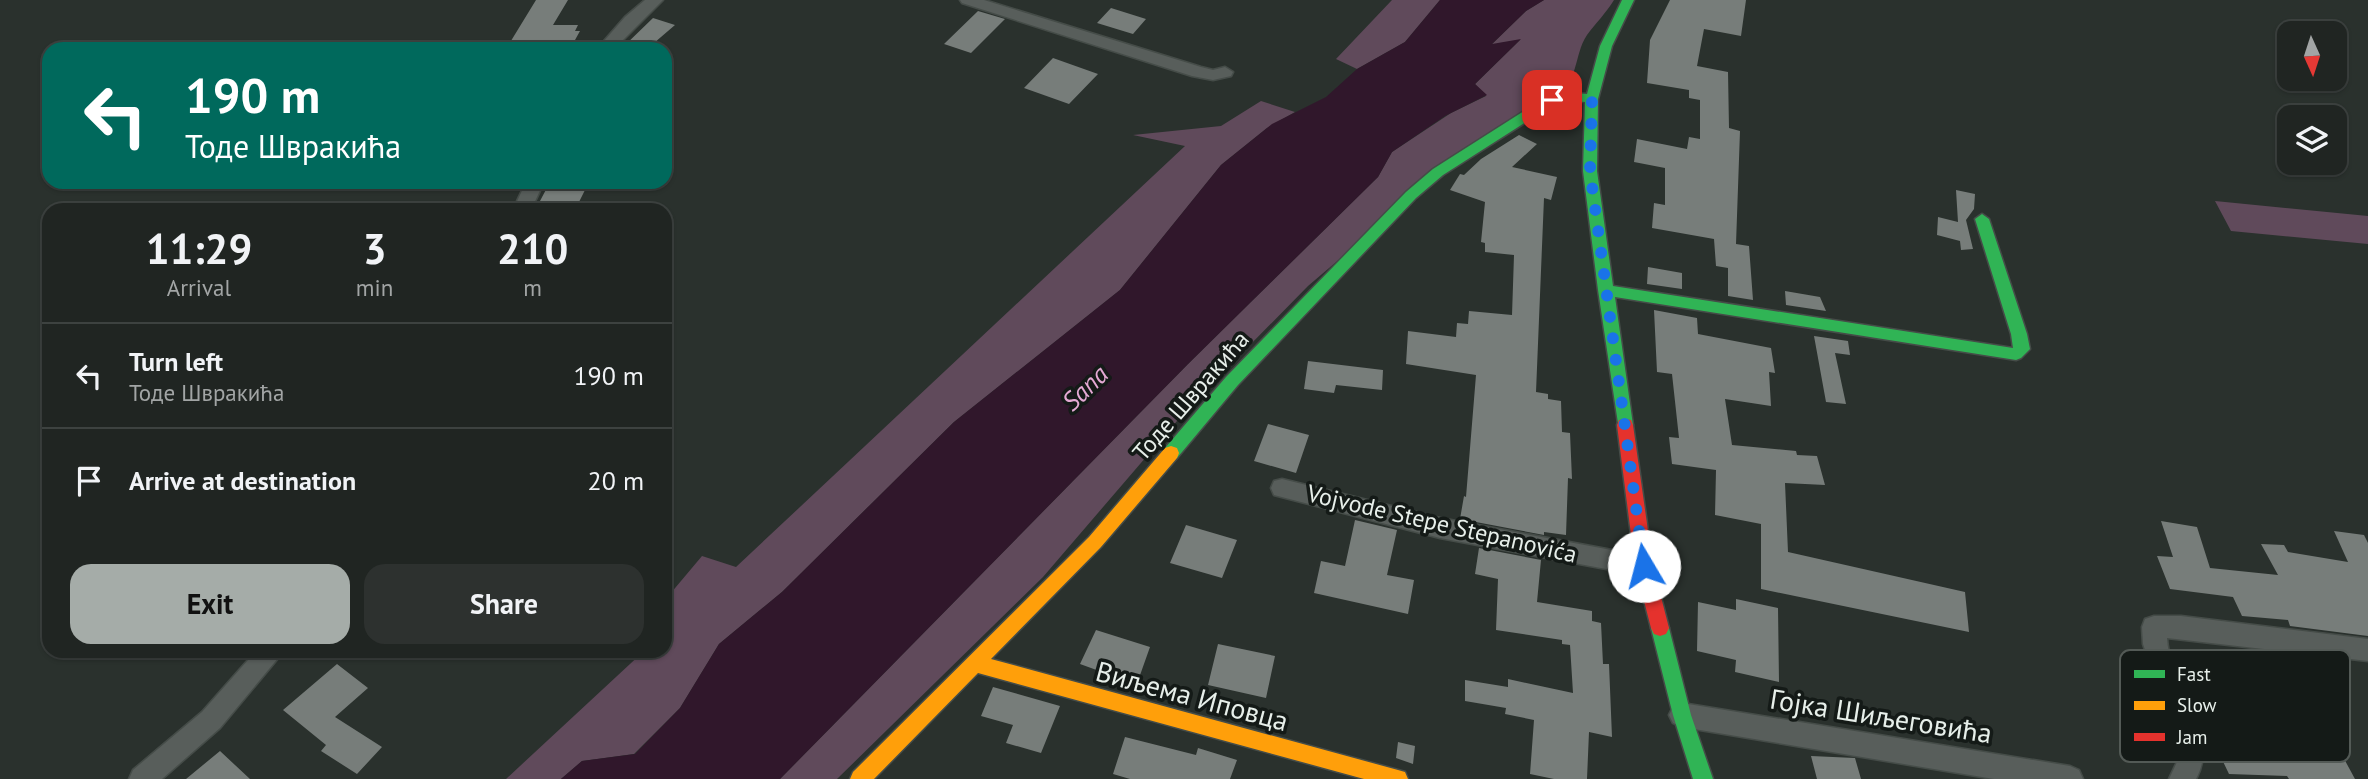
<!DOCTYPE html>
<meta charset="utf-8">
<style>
:root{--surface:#202522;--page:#2d312f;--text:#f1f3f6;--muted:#a2a5a5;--line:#3d4240;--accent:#a5aca8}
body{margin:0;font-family:"PT Sans",sans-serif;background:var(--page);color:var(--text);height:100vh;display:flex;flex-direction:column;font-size:26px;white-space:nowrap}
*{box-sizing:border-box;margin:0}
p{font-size:23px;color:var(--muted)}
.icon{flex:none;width:38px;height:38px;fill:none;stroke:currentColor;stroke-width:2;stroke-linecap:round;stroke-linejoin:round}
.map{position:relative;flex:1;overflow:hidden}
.details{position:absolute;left:42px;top:203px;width:630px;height:455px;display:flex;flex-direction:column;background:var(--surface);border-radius:21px;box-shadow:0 2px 5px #0004,0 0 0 2px var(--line)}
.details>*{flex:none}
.top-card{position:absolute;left:42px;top:42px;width:630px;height:147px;border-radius:21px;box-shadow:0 2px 5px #0004,0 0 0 2px var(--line);background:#00695c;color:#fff;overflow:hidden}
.needle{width:46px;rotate:177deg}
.fabs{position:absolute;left:2277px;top:21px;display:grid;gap:14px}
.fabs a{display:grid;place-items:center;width:70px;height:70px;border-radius:14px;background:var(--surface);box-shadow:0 2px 5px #0004,0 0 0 2px var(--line);font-size:35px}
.pin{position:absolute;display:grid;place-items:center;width:60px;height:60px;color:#fff;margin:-30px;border-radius:14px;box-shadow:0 4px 10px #0006}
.me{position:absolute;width:77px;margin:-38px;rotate:352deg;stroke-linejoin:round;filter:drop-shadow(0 0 5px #0008)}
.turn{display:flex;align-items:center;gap:24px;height:147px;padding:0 28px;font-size:32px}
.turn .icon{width:91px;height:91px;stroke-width:2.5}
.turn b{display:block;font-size:49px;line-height:60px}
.eta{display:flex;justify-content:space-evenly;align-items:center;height:119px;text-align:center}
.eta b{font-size:42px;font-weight:600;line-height:49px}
.button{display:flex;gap:14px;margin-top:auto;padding:14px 28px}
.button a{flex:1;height:80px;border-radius:21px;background:var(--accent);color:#111;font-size:28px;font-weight:600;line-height:80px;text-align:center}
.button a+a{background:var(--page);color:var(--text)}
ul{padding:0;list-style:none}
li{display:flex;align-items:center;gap:21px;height:105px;padding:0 28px;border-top:2px solid var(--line)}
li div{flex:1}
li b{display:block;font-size:26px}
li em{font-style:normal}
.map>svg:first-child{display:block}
</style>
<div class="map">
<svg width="2368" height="779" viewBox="0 0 2368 779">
<rect width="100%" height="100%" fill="#2a312d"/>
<path fill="#604a5b" d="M1392,0H1440L1405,42L1357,69L1336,59Z
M1544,0H1614C1606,13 1596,23 1587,35C1573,55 1580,87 1551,92L1548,102L1479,140L1308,286L1189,407L1043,577L837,779H780L1188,364L1378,177L1392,152L1451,113L1486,96L1475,84L1520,40L1491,45L1526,11Z
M1261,101L1295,112L1267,128L1221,165L1120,290L954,422L782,592L719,644L680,708L634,754L582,761L561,779H506L644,651H665V600L702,556L736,567L1185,146L1133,135L1221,126Z
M2215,201L2368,216V244L2231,231Z"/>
<path fill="#30172b" d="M1440,0H1544L1526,11L1492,44L1521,39L1475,84L1487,95L1445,116L1392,152L1378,177L1188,364L780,779H561L582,761L635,754L680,708L719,644L782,592L954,422L1120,290L1221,165L1272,124L1326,97L1357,69L1405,42Z"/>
<path fill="#777d7a" d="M536,0H568L553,25H578L575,31H580L570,49H506Z
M1670,0H1746L1741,36L1704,29L1697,66L1728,72L1729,128L1740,131L1736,244L1749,246L1753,300L1728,296V268L1716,266L1714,239L1652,228L1654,203L1665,205V168L1634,162L1637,139L1687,149L1689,137L1700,139V100L1689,98V90L1647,83L1650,40Z
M1111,8L1146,19L1133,34L1097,23Z
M978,11L1005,19L971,53L944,44Z
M653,18L675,25L647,49H621Z
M1053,58L1098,74L1069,104L1024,88Z
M1519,135L1537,144L1512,167L1557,177L1551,200L1544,198L1536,392L1548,394V399L1561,401L1562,432L1570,433L1572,479L1568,478L1566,535L1544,532V535L1460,519L1464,496L1466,497L1476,375L1406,364L1408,331L1456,337L1457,323L1468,324L1469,311L1512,315L1514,255L1485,252V243L1481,242L1485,202L1450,190L1460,174L1464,175L1481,159Z
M550,182L588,184L579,202L540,201Z
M1956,190L1975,194L1974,209L1966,220L1973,249L1961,250L1960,241L1937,235L1938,217L1958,222Z
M1648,267L1682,273V289L1647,284Z
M1785,291L1820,297L1826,311L1786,305Z
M1654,310L1697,318L1698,334L1771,348L1775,373L1769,372L1771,406L1725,399L1732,445L1796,451L1797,455L1817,456L1825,485L1785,483L1788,552L1965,592L1969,632L1761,589V524L1715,515L1716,470L1672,464L1669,437L1679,438L1672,374L1657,372Z
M1814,336L1848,341L1850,355L1835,353L1846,404L1826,402Z
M1308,361L1383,370L1382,390L1336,385L1334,393L1304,389Z
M1268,424L1309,435L1296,473L1254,461Z
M1355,520L1397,530L1387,575L1414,580L1408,614L1314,593L1321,561L1345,566Z
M2161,521L2197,527L2210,568L2278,575L2261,544L2284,545L2288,552L2348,562L2334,531L2364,535L2368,543V636L2290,626L2288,620L2242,616L2233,597L2170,589L2157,556L2173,557Z
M1186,525L1237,540L1222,578L1170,563Z
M1479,548L1541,560L1537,602L1592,611V621L1601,623L1603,664H1609L1612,737L1589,732L1587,779H1554L1530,774L1534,720L1505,714L1506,708L1465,701V680L1508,687V679L1573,693L1570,645L1562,644V640L1496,630L1498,579L1475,574Z
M1736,599L1778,608L1779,682L1735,672L1736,660L1697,651L1698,602L1736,610Z
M1096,630L1150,647L1139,678L1110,669L1102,672L1080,664Z
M1218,644L1275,656L1266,698L1208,685Z
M337,664L368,688L335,717L382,747L357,774L321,751L326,745L283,710Z
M993,687L1060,706L1041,753L1006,743L1013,725L981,716Z
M2251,699L2285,754L2342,755L2355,779H2289L2287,776L2229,774L2217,749H2225L2197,702Z
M1125,737L1196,755L1198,748L1237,760L1230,779H1130L1113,774Z
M1398,742L1415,746L1413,764L1396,758Z
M220,751L250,779H186Z
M1811,756L1855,758L1861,779H1817Z"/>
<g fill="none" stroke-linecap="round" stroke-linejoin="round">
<g stroke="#454c48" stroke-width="3">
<path id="street" d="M645,0H663L614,49H597L625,17Z
M960,0H984L1201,67L1213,70L1225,67L1233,72L1231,76L1213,80L1192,76L962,3Z
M526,182H544L531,210H513Z
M1282,479L1440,518L1644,556L1652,559L1656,566L1652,573L1644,576L1440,538L1274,495L1271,488L1274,481Z
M2154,616H2181L2368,639V661L2167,638C2169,686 2222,731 2196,779H2169L2177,762L2178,746L2143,644L2142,627L2145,619Z
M256,651H284L220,728L162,779H129L133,770L202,712Z
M1682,703L2070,766L2079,770L2083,779H1994L1682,727L1673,723L1669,715L1673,707Z"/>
</g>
<g stroke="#454c48" stroke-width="3">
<path id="fast" d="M1622,0H1634L1612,46L1598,99L1597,171L1613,286L2013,348L2011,334L1975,219L1982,214L1989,219L2027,334L2030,349L2021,358L2016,360L1615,297L1633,425L1631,430H1619L1598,290L1583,171L1585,102L1565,100L1556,103L1443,175L1416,198L1238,385L1177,458H1165L1163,453L1165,448L1226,377L1406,192L1433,169L1546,97L1564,92L1587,94L1600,46Z
M1660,620L1666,622L1669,628L1691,715L1713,779H1693L1673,715L1651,628L1654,622Z"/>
</g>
<g stroke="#454c48" stroke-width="3">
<path id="slow" d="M1171,446L1177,448L1179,453L1177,458L1101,547L991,659L1398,770L1405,772L1408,779H1364L978,673L874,779H850L853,772L1089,537L1165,448Z"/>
</g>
<g stroke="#454c48" stroke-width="3">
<path id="jam" d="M1625,419L1631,420L1633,425L1653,566L1669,628L1666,634L1660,636L1654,634L1651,628L1635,566L1617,425L1619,420Z"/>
</g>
<use href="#street" fill="#585e5b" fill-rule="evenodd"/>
<use href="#fast" fill="#30b455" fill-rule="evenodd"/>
<use href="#slow" fill="#ff9f0a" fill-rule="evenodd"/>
<use href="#jam" fill="#e5322d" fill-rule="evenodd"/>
</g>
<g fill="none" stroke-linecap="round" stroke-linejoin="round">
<path stroke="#1a73e8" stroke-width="12" stroke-dasharray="0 21.6" d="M1552,100L1564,96L1592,100L1590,171L1644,566"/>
</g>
<g text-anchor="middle" stroke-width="7" stroke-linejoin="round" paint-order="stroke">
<g font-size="24" fill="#e7efea" stroke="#141a17">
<text transform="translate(1191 396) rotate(-49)" y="8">Тоде Швракића</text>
<text transform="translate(1442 524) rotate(13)" y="8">Vojvode Stepe Stepanovića</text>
</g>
<g font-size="26" font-style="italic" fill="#e4a9d4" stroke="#141a17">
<text transform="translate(1085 388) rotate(-44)" y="9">Sana</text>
</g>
<g font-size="28" fill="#e7efea" stroke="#141a17">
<text transform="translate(1192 696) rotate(15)" y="10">Виљема Иповца</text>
<text transform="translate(1881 716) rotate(9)" y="10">Гојка Шиљеговића</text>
</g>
</g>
<rect x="2120" y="650" width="230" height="112" rx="10" fill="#141a17" stroke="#535a56" stroke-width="2"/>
<rect x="2134" y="670" width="31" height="8" fill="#30b455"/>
<rect x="2134" y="701" width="31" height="9" fill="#ff9f0a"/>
<rect x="2134" y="733" width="31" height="8" fill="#e5322d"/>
<g font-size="19" fill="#e7efea">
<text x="2177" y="681">Fast</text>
<text x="2177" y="712">Slow</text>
<text x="2177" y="744">Jam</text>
</g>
</svg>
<div class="fabs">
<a><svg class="needle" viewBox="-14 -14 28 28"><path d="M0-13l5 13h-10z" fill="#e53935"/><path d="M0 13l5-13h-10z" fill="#a2a5a5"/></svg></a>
<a><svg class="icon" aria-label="layers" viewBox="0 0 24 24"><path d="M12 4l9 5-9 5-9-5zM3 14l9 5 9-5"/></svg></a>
</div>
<div class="pin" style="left:1552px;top:100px;background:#d93025"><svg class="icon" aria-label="arrive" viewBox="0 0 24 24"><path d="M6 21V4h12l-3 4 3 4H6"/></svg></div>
<svg class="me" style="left:1644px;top:566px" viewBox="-20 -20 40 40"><circle r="19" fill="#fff"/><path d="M0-13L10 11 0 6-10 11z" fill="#1a73e8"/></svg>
<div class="top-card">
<div class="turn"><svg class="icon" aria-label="left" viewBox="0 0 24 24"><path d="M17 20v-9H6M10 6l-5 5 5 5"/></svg><div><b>190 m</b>Тоде Швракића</div></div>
</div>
<section class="details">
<div class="eta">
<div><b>11:29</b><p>Arrival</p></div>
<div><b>3</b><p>min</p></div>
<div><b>210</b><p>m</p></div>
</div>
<ul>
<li><svg class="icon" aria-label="left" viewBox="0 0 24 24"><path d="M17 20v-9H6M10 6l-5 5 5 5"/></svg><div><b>Turn left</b><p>Тоде Швракића</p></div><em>190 m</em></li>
<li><svg class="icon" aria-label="arrive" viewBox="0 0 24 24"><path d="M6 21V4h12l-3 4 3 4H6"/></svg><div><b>Arrive at destination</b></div><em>20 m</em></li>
</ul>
<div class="button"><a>Exit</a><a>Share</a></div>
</section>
</div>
